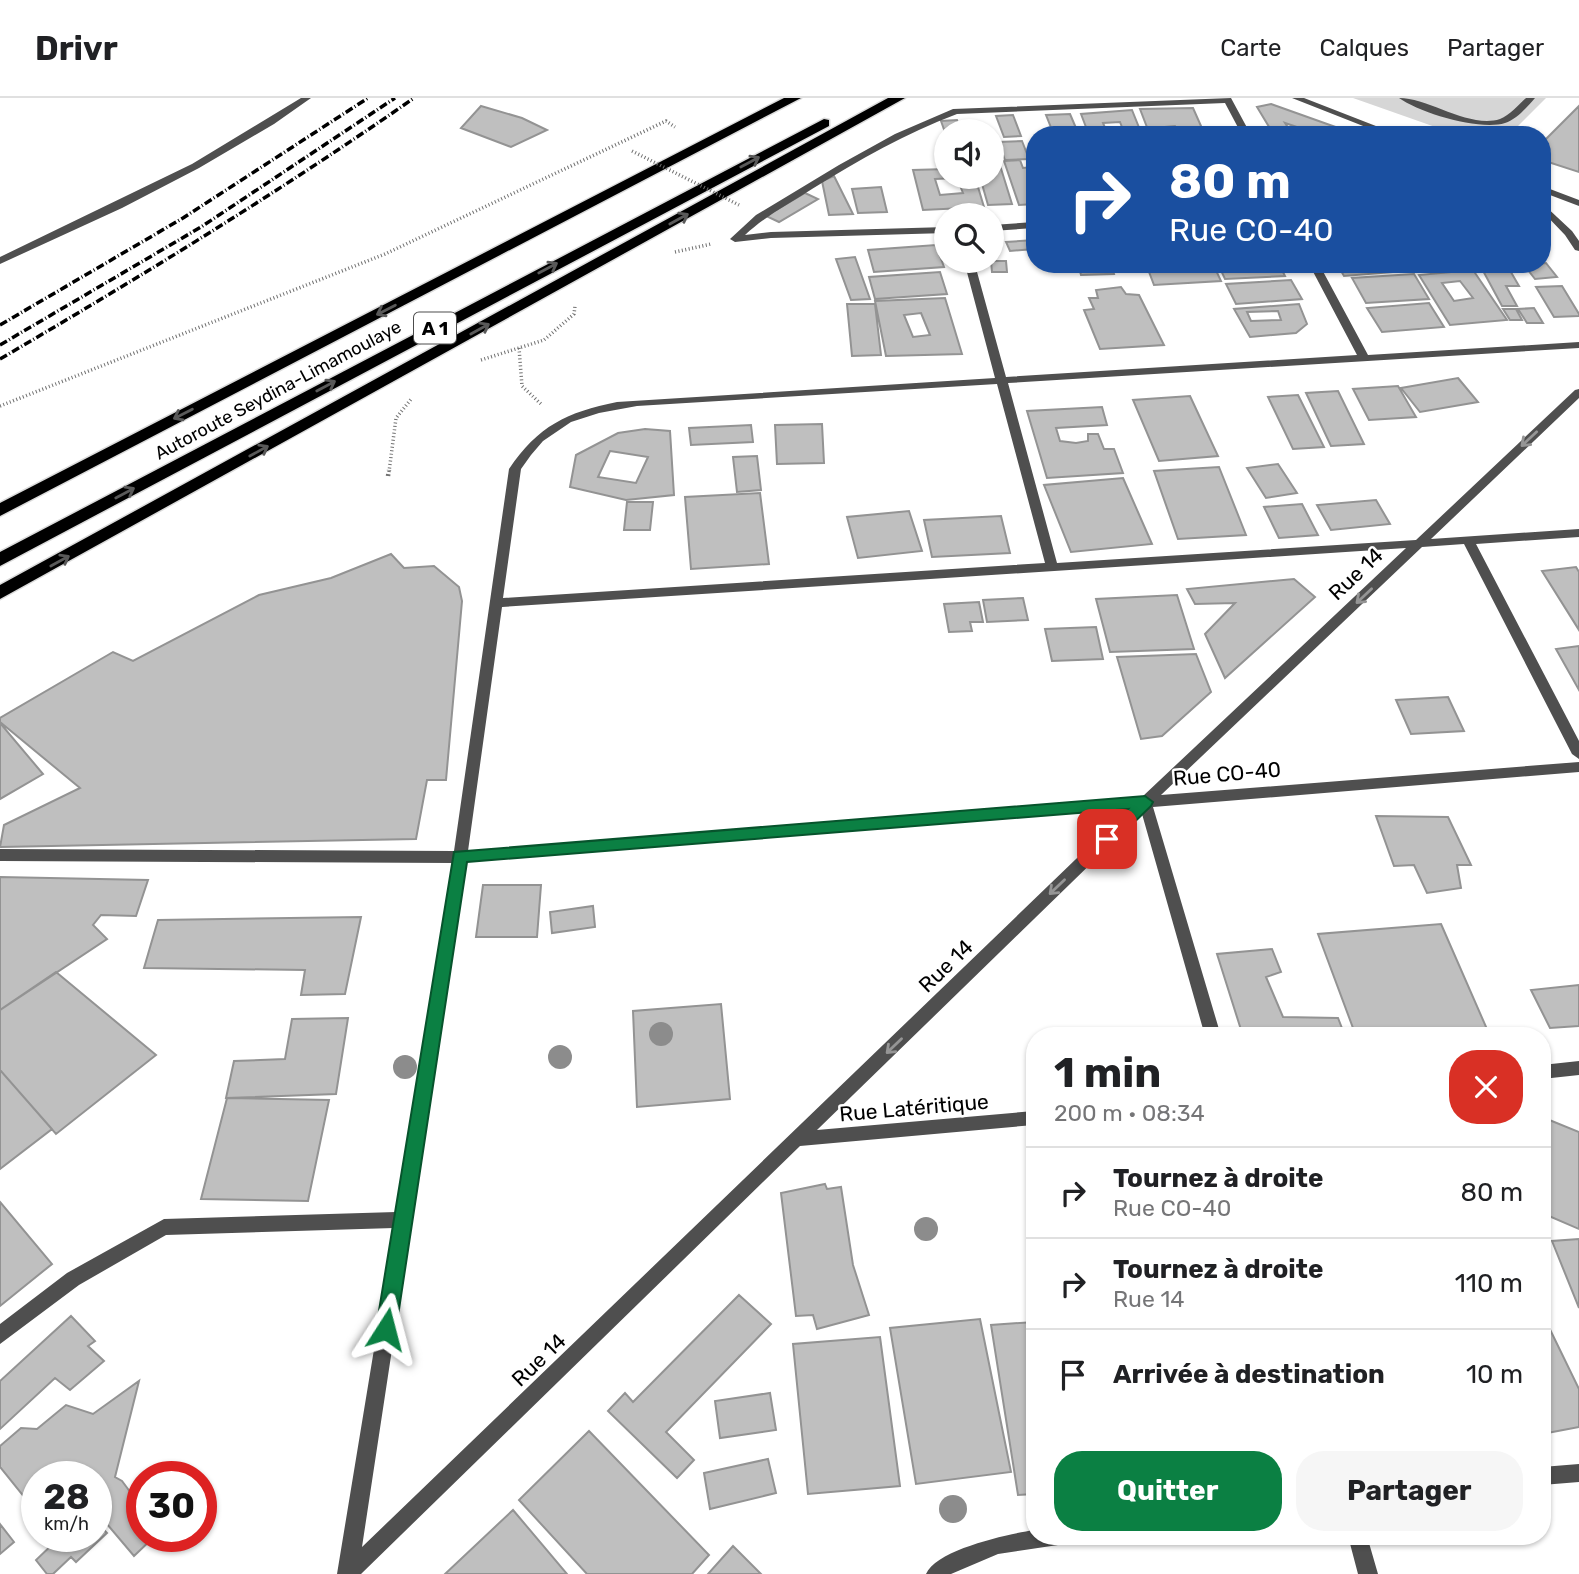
<!DOCTYPE html>
<html lang="fr">
<meta charset="utf-8">
<style>
:root{--surface:#fff;--page:#f6f6f6;--text:#202124;--muted:#757577;--line:#e0e0e0;--accent:#0b8043}
body{margin:0;font-family:Rubik,sans-serif;background:var(--page);color:var(--text);height:100vh;display:flex;flex-direction:column;font-size:26px;white-space:nowrap}
*{box-sizing:border-box;margin:0}
p{font-size:23px;color:var(--muted)}
.icon{flex:none;width:38px;height:38px;fill:none;stroke:currentColor;stroke-width:2;stroke-linecap:round;stroke-linejoin:round}
.map{position:relative;flex:1;overflow:hidden}
.sheet{position:absolute;left:1026px;top:929px;width:525px;height:518px;display:flex;flex-direction:column;background:var(--surface);border-radius:28px;box-shadow:0 2px 5px #0004}
.sheet>*{flex:none}
.banner{position:absolute;left:1026px;top:28px;width:525px;height:147px;border-radius:28px;box-shadow:0 2px 5px #0004;background:#1a4fa0;color:#fff;overflow:hidden}
.buttons{position:absolute;left:934px;top:21px;display:grid;gap:14px}
.buttons a{display:grid;place-items:center;width:70px;height:70px;border-radius:50%;background:var(--surface);box-shadow:0 2px 5px #0004;font-size:35px}
.speed{position:absolute;left:21px;top:1363px;display:flex;gap:14px;font-size:35px;font-weight:700;text-align:center}
.speed>*{display:grid;place-content:center;width:91px;height:91px;border-radius:50%;background:var(--surface);box-shadow:0 2px 5px #0004;line-height:1}
.speed small{font-size:18px;font-weight:400}
.speed .limit{border:10px solid #d22;background:#fff;color:#111}
.pin{position:absolute;display:grid;place-items:center;width:60px;height:60px;color:#fff;margin:-30px;border-radius:14px;box-shadow:0 4px 10px #0006}
.me{position:absolute;width:77px;margin:-38px;rotate:9deg;stroke-linejoin:round;filter:drop-shadow(0 0 5px #0008)}
.turn{display:flex;align-items:center;gap:24px;height:147px;padding:0 28px;font-size:32px}
.turn .icon{width:91px;height:91px;stroke-width:2.5}
.turn b{display:block;font-size:49px;line-height:60px}
.round{display:grid;place-items:center;flex:none;width:74px;height:74px;border-radius:28px;background:var(--page)}
.headline{display:flex;align-items:center;justify-content:space-between;height:119px;padding:0 28px}
h1{font-size:42px;font-weight:700;line-height:52px}
.cta{display:flex;gap:14px;margin-top:auto;padding:14px 28px}
.cta a{flex:1;height:80px;border-radius:28px;background:var(--accent);color:#fff;font-size:28px;font-weight:700;line-height:80px;text-align:center}
.cta a+a{background:var(--page);color:var(--text)}
ul{padding:0;list-style:none}
li{display:flex;align-items:center;gap:21px;height:91px;padding:0 28px;border-top:2px solid var(--line)}
li div{flex:1}
li b{display:block;font-size:26px}
li em{font-style:normal}
header{display:flex;align-items:center;gap:42px;box-sizing:border-box;height:98px;padding:0 35px;background:var(--surface);border-bottom:2px solid var(--line)}
header strong{font-size:33px}
nav{display:flex;gap:38px;margin-inline-start:auto;font-size:24px}
.map>svg:first-child{display:block}
</style>
<header>
<strong>Drivr</strong>
<nav><a>Carte</a><a>Calques</a><a>Partager</a></nav>
</header>
<div class="map">
<svg width="1579" height="1476" viewBox="0 0 1579 1476">
<rect width="100%" height="100%" fill="#fff"/>
<path fill="#d6d6d6" d="M1353,0H1546L1509,37H1458Z"/>
<path fill="#bfbfbf" stroke="#939393" stroke-width="2" fill-rule="evenodd" d="M1271,6L1358,37H1320L1285,25L1293,37H1274L1257,9Z
M481,8L522,20L547,32L511,49L461,30Z
M1579,8V74L1542,62V45Z
M1193,10L1205,37H1181L1175,28L1163,29L1167,37H1150L1140,11Z
M1132,12L1142,37H1125L1120,24L1103,25L1108,37H1089L1081,16Z
M1070,16L1079,37H1054L1046,17Z
M1013,17L1021,38L1004,39L996,18Z
M957,22L961,33H947V40L941,23Z
M1022,43L1029,61L1005,62L998,44Z
M1020,62L1023,70L1032,69L1034,75V85L1028,86L1030,94H1034V106L1019,107L1004,63Z
M999,64L1012,106L988,107L980,79H992V65Z
M947,71V79H975L984,109L923,112L913,72ZM957,80L963,95L940,97L935,81Z
M834,78L853,116L829,117L822,83Z
M881,89L887,114L858,115L852,91Z
M805,95L818,101L779,124L766,118Z
M1034,142V151L1010,153L1006,144Z
M936,147L944,169L874,174L868,152Z
M855,159L870,201L851,202L836,161Z
M991,163H1006L1007,174H992Z
M1546,165L1557,179L1535,181L1524,167Z
M1078,166H1111L1114,176L1081,177Z
M1146,166H1213L1221,183L1154,187Z
M1218,166H1279L1285,178L1225,181Z
M1337,166H1403L1407,173L1344,178Z
M1481,169H1508L1519,188H1506L1517,208H1502Z
M1473,172L1507,222L1450,227L1419,177ZM1460,183L1473,200L1454,203L1442,185Z
M940,174L947,196L875,201L869,179Z
M1414,176L1429,201L1366,205L1352,180Z
M1291,182L1302,201L1236,206L1226,186Z
M1562,188L1579,216V218L1554,219L1536,189Z
M1121,189L1126,196L1139,197L1164,247L1100,251L1084,212L1094,211L1089,200H1098L1096,192Z
M945,200L962,256L886,258L875,203ZM921,215L930,237L913,239L904,217Z
M1429,205L1444,229L1382,234L1367,210Z
M847,206H875L881,257L852,258Z
M1299,206L1307,226L1296,235L1250,239L1234,211ZM1278,213L1281,222L1251,223L1247,214Z
M1534,210L1543,225H1527L1518,211Z
M1503,211H1516L1522,222H1510Z
M1458,280L1478,304L1420,314L1401,290Z
M1398,288L1416,319L1369,322L1353,291Z
M1338,293L1364,346L1331,348L1306,295Z
M1298,297L1324,349L1293,351L1268,299Z
M1190,298L1218,358L1159,363L1133,302Z
M1102,309L1107,327L1056,330L1060,343L1076,345L1088,343V336H1098L1104,351H1114L1123,375L1047,380L1027,313Z
M822,326L824,365L777,366L775,327Z
M751,327L753,344L691,347L689,330Z
M645,331L670,333L674,397L626,402L570,389L576,357L618,335ZM610,353L648,359L636,385L598,379Z
M757,358L761,392L737,394L733,359Z
M1278,366L1297,395L1266,400L1247,370Z
M1219,369L1246,437L1178,441L1154,373Z
M1123,380L1152,446L1071,454L1044,387Z
M760,395L769,466L691,471L685,399Z
M1376,402L1390,426L1331,432L1317,407Z
M627,404H653L650,432H624Z
M1302,406L1318,437L1279,440L1264,409Z
M909,413L922,453L858,460L847,419Z
M1001,418L1010,455L932,459L924,422Z
M391,456L404,470L434,468L459,489L462,503L446,682H427L416,741L0,749L4,727L80,690L0,624V620L113,554L133,563L259,497L331,480Z
M1576,469L1579,474V532L1542,473Z
M1294,481L1315,499L1225,580L1205,536L1235,505L1195,506L1187,491Z
M1177,497L1194,551L1110,554L1096,501Z
M1023,500L1028,522L987,524L983,502Z
M979,504L983,524H970L972,533L949,534L944,506Z
M1096,529L1103,561L1052,563L1045,531Z
M1579,548V592L1556,551Z
M1196,556L1211,594L1162,638L1141,641L1117,559Z
M1448,599L1464,633L1411,636L1396,602Z
M0,625L43,676L0,701Z
M1376,718L1448,719L1471,767H1457L1461,790L1427,795L1414,767L1394,768Z
M0,779L148,782L136,818L101,817L93,827L107,841L0,912Z
M483,787H541L537,839H476Z
M593,808L595,829L552,835L550,814Z
M361,819L345,896L301,897L305,872L144,870L158,822Z
M1441,826L1490,938H1356L1318,836Z
M1272,851L1281,874L1266,879L1283,919L1338,920L1345,938H1243L1217,856Z
M56,874L156,957L56,1036L0,972V912Z
M1579,887V928L1550,930L1531,892Z
M721,906L730,1001L637,1009L633,913Z
M348,920L336,996L226,1000L234,963L285,961L292,921Z
M0,972L52,1031L0,1071Z
M227,1000L329,1002L308,1103L201,1101Z
M1542,1019L1579,1034V1131L1542,1115Z
M825,1086L827,1091L841,1089L853,1167L869,1217L817,1231L813,1217L796,1218L781,1095Z
M0,1104L52,1166L0,1208Z
M1579,1141V1210L1552,1143Z
M739,1197L771,1226L666,1334L694,1362L677,1380L608,1313L625,1295L633,1304Z
M1542,1215L1579,1291V1329L1542,1336Z
M71,1218L95,1243L88,1248L104,1263L70,1292L55,1280L0,1331V1283Z
M980,1221L1011,1374L916,1386L890,1230Z
M1034,1224V1396L1018,1397L991,1227Z
M880,1239L900,1388L808,1396L793,1246Z
M139,1283L115,1379L122,1383L142,1410V1438H155L134,1458L107,1426L103,1431L107,1435L76,1464L71,1459L53,1476H47L36,1462L58,1441L56,1438H96V1379H37V1415L0,1369V1348L21,1330L37,1331L66,1307L93,1316Z
M770,1295L776,1332L720,1340L715,1303Z
M589,1333L709,1457L692,1476H587L519,1402Z
M768,1361L776,1395L710,1411L704,1375Z
M513,1412L567,1476H445Z
M0,1426L14,1444L0,1456Z
M733,1448L761,1476H708Z"/>
<g fill="none" stroke-linecap="round" stroke-linejoin="round">
<g stroke="#dbdbdb" stroke-width="3">
<path id="motorway" d="M784,0H801L0,418V405Z
M888,0H905L0,501V487Z
M824,21L829,22V28L0,468V454Z"/>
</g>
<path stroke="#717171" stroke-width="3.5" stroke-dasharray="1 2.5" stroke-linecap="butt" d="M675,154L711,146
M519,250L522,288L542,307
M481,262L544,242L574,216L575,208
M0,308L385,156L666,23L675,29
M389,374L396,320L412,300"/>
<path stroke="#717171" stroke-width="4.5" stroke-dasharray="2 3.5" stroke-linecap="butt" d="M388,378L389,372"/>
<path fill="#4f4f4f" fill-rule="evenodd" d="M1399,0C1429,0 1470,31 1500,21C1510,17 1518,7 1526,0H1535C1527,9 1517,21 1505,25C1480,33 1420,15 1399,0Z
M1542,105L1572,133L1579,143V153L1575,152L1565,137L1542,113Z"/>
<path fill="#4f4f4f" fill-rule="evenodd" d="M301,0H311L274,26L199,70L122,110L0,166V159L192,66Z
M1231,0L1251,37H1242L1225,5L957,16C906,35 859,62 812,91C789,106 765,118 745,137L771,134L947,129V135L771,140L735,144L730,141L756,117L839,67L895,36L953,11Z
M1292,0H1304L1399,37H1386Z
M1542,88L1579,102V108L1542,94Z
M1034,124V130L992,133V127Z
M964,163H974L1006,279L1357,257L1309,166H1319L1368,257L1579,244V250L1008,285L1057,465L1416,442L1575,292L1579,291V300L1431,441L1579,431V439L1476,446L1579,643V661L1572,656L1464,446L1422,449L1161,697L1579,664V674L1153,709L1221,938H1205L1142,716L817,1032L1034,1013V1027L800,1048L361,1476H337L394,1130L166,1137L79,1187L0,1246V1226L67,1175L164,1121L396,1114L452,765L0,763V751L454,753L509,371C538,328 567,314 617,304L995,280ZM997,286L1045,465L503,500L521,371L531,357L543,343L571,324L599,315L637,308ZM1406,450L1142,699L468,753L502,509ZM1129,710L362,1449L466,764Z
M1579,963V977L1542,981V967Z
M1579,1366V1384L1542,1387V1369Z
M1034,1432V1438H1067L1065,1445L1058,1447L998,1456L951,1476H926C937,1451 1009,1436 1034,1432Z
M1348,1438H1367L1378,1476H1358Z"/>
<use href="#motorway" fill="#000" fill-rule="evenodd"/>
<path stroke="#000" stroke-width="3.5" stroke-dasharray="8 2.5 1 2.5" stroke-linecap="butt" d="M0,227L183,120L368,0
M0,247L201,129L395,0
M0,261C142,178 279,94 414,0"/>
<path stroke="#717171" stroke-width="3.5" stroke-dasharray="1 2.5" stroke-linecap="butt" d="M632,53L739,107"/>
</g>
<g fill="#8c8c8c">
<circle cx="661" cy="936" r="12"/>
<circle cx="560" cy="959" r="12"/>
<circle cx="405" cy="969" r="12"/>
<circle cx="926" cy="1131" r="12"/>
<circle cx="953" cy="1411" r="14"/>
</g>
<defs><path id="oneway-shaft" d="M-6 0H5M1.5-3L5.5 0L1.5 3" fill="none" stroke-width="1.6" stroke-linecap="round" stroke-linejoin="round" transform="scale(1.75)"/></defs>
<g stroke="#595959">
<use href="#oneway-shaft" transform="translate(750 64) rotate(-28)"/>
<use href="#oneway-shaft" transform="translate(679 121) rotate(-29)"/>
<use href="#oneway-shaft" transform="translate(548 170) rotate(-28)"/>
<use href="#oneway-shaft" transform="translate(386 212) rotate(153)"/>
<use href="#oneway-shaft" transform="translate(480 231) rotate(-29)"/>
<use href="#oneway-shaft" transform="translate(326 288) rotate(-28)"/>
<use href="#oneway-shaft" transform="translate(183 316) rotate(153)"/>
<use href="#oneway-shaft" transform="translate(259 353) rotate(-29)"/>
<use href="#oneway-shaft" transform="translate(125 395) rotate(-28)"/>
<use href="#oneway-shaft" transform="translate(60 463) rotate(-29)"/>
</g>
<g stroke="#959595">
<use href="#oneway-shaft" transform="translate(1529 341) rotate(137)"/>
<use href="#oneway-shaft" transform="translate(1364 498) rotate(137)"/>
<use href="#oneway-shaft" transform="translate(1057 789) rotate(136)"/>
<use href="#oneway-shaft" transform="translate(894 948) rotate(136)"/>
</g>
<path fill="#0b8043" stroke="#07532c" stroke-width="2" d="M1145,698L1153,704L1151,708L1112,746L1107,748L1099,741L1101,737L1128,711L467,764L396,1231L393,1238L386,1240L379,1238L376,1231L454,754Z"/>
<g text-anchor="middle" stroke-width="5" stroke-linejoin="round" paint-order="stroke">
<g font-size="18" fill="#000" stroke="#fff">
<text transform="translate(278 292) rotate(-28)" y="6">Autoroute Seydina-Limamoulaye</text>
</g>
<rect fill="#fff" stroke="#4c4c4c" stroke-width="2" x="414" y="214.5" width="42" height="31" rx="5"/>
<g font-size="19" font-weight="bold" fill="#000">
<text x="435" y="237">A 1</text>
</g>
<g font-size="21" fill="#000" stroke="#fff">
<text transform="translate(1356 476) rotate(-43)" y="7">Rue 14</text>
<text transform="translate(1227 676) rotate(-5)" y="7">Rue CO-40</text>
<text transform="translate(946 868) rotate(-44)" y="7">Rue 14</text>
<text transform="translate(914 1010) rotate(-5)" y="7">Rue Latéritique</text>
<text transform="translate(539 1262) rotate(-44)" y="7">Rue 14</text>
</g>
</g>
</svg>
<div class="buttons">
<a><svg class="icon" aria-label="sound" viewBox="0 0 24 24"><path d="M4 9h4l5-4v14l-5-4H4zM17 9q2 3 0 6"/></svg></a>
<a><svg class="icon" aria-label="search" viewBox="0 0 24 24"><circle cx="10" cy="10" r="6"/><path d="M15 15l6 6"/></svg></a>
</div>
<div class="speed"><div>28<small>km/h</small></div><div class="limit">30</div></div>
<div class="pin" style="left:1107px;top:741px;background:#d93025"><svg class="icon" aria-label="arrive" viewBox="0 0 24 24"><path d="M6 21V4h12l-3 4 3 4H6"/></svg></div>
<svg class="me" style="left:386px;top:1231px" viewBox="-20 -20 40 40"><path d="M0-17L14 15 0 8-14 15z" fill="#0b8043" stroke="#fff" stroke-width="4"/></svg>
<div class="banner">
<div class="turn"><svg class="icon" aria-label="right" viewBox="0 0 24 24"><path d="M7 20v-9h11M14 6l5 5-5 5"/></svg><div><b>80 m</b>Rue CO-40</div></div>
</div>
<section class="sheet">
<div class="headline"><div><h1>1 min</h1><p>200 m · 08:34</p></div><a class="round" style="background:#d93025;color:#fff"><svg class="icon" aria-label="close" viewBox="0 0 24 24"><path d="M6 6l12 12M18 6L6 18"/></svg></a></div>
<ul>
<li><svg class="icon" aria-label="right" viewBox="0 0 24 24"><path d="M7 20v-9h11M14 6l5 5-5 5"/></svg><div><b>Tournez à droite</b><p>Rue CO-40</p></div><em>80 m</em></li>
<li><svg class="icon" aria-label="right" viewBox="0 0 24 24"><path d="M7 20v-9h11M14 6l5 5-5 5"/></svg><div><b>Tournez à droite</b><p>Rue 14</p></div><em>110 m</em></li>
<li><svg class="icon" aria-label="arrive" viewBox="0 0 24 24"><path d="M6 21V4h12l-3 4 3 4H6"/></svg><div><b>Arrivée à destination</b></div><em>10 m</em></li>
</ul>
<div class="cta"><a>Quitter</a><a>Partager</a></div>
</section>
</div>
